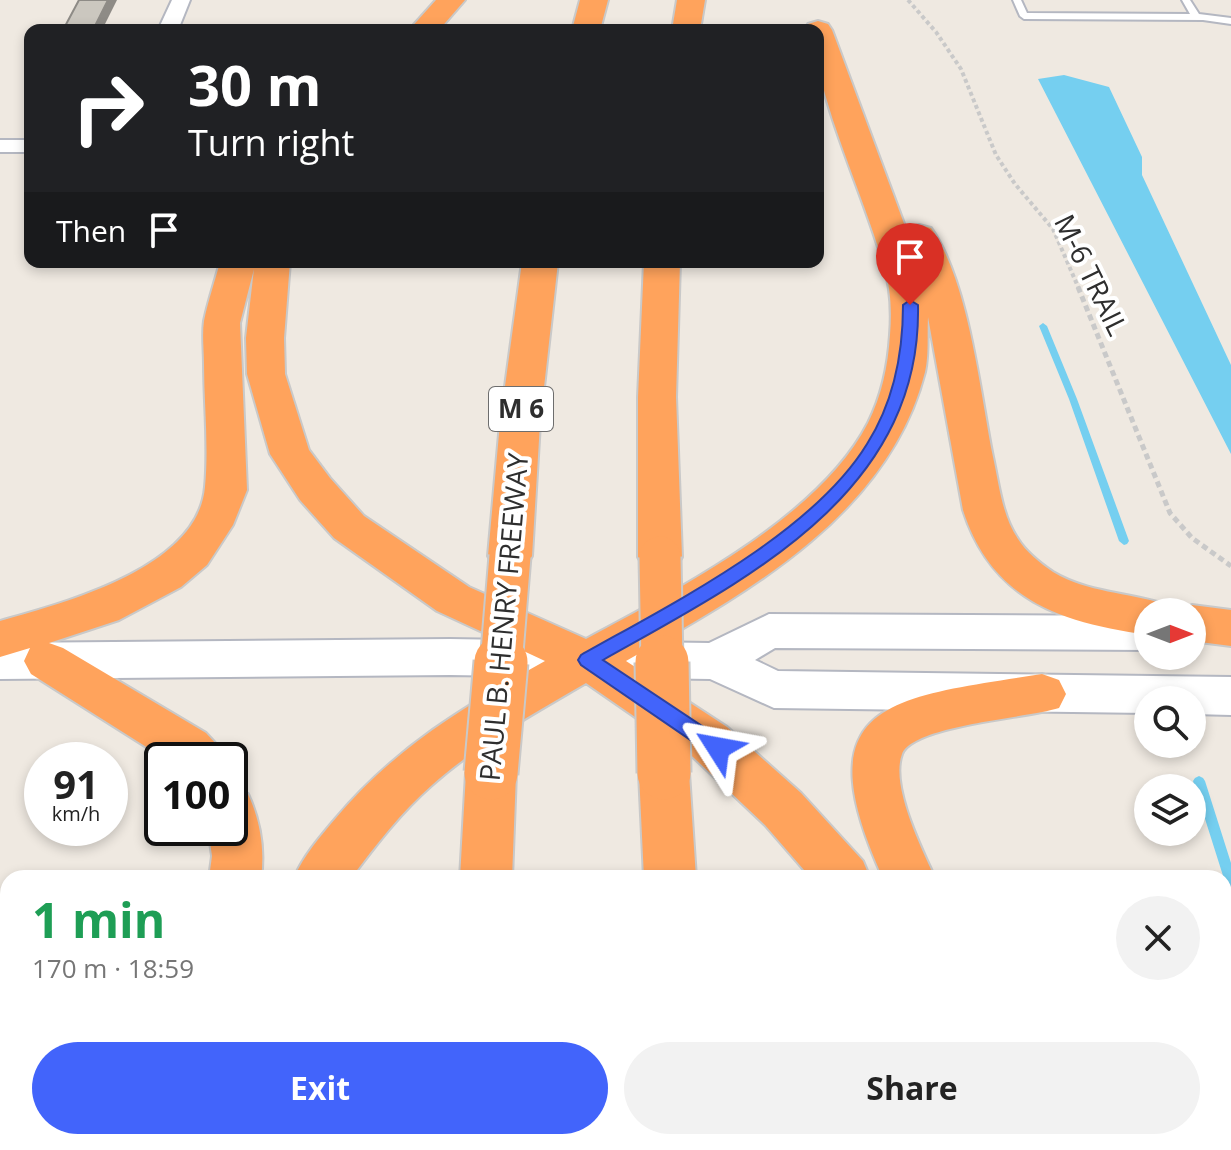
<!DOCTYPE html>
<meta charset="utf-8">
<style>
:root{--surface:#fff;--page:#f2f2f2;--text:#222;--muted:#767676;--accent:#4264fb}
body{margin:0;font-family:"Open Sans",sans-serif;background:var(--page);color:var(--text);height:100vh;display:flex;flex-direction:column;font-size:30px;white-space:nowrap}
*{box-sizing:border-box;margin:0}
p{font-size:26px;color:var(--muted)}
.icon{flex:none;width:44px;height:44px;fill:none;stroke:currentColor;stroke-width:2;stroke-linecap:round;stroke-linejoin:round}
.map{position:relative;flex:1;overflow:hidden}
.sheet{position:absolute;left:0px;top:870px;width:1232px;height:280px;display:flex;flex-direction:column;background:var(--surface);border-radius:24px 24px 0 0;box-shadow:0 4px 12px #0003}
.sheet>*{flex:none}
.banner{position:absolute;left:24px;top:24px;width:800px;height:244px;border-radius:16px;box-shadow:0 4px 12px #0003;background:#202124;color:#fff;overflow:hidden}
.needle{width:52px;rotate:90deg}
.tools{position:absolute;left:1134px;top:598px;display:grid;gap:16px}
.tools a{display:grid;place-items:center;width:72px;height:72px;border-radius:50%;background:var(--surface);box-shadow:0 4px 12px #0003;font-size:40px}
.speed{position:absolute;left:24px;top:742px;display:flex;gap:16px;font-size:40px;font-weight:700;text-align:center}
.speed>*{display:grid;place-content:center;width:104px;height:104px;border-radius:50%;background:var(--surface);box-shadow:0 4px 12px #0003;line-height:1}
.speed small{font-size:20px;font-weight:400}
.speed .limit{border:4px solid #111;border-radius:12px;background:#fff;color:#111}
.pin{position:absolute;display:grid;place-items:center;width:68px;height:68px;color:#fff;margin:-82px -34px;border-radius:50% 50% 50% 0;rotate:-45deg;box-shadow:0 0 8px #0007}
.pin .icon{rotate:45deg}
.me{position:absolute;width:88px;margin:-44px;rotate:304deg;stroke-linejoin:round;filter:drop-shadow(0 0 6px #0008)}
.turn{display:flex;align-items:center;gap:28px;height:168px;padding:0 32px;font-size:36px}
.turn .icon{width:104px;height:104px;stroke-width:2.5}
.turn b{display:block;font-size:56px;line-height:68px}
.then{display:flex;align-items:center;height:76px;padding:0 32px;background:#0003;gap:16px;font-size:30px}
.round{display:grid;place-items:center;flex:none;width:84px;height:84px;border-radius:42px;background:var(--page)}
.summary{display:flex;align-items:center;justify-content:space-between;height:136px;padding:0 32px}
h1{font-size:48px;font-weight:700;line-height:60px;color:#1e9e55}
.action{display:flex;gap:16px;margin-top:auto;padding:16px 32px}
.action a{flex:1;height:92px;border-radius:48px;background:var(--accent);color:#fff;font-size:32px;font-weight:700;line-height:92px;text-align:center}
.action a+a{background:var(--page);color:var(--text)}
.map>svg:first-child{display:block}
</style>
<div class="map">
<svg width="1231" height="1150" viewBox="0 0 1231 1150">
<rect width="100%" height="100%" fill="#efe9e1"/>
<path fill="#75cff0" d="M1064,75L1109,87L1142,157V175L1231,365V454L1038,79Z"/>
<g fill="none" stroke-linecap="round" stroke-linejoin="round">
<path fill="#75cff0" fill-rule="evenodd" d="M1043,323L1047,326L1077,399L1129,541L1127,544L1124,545L1119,541L1069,399L1039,326Z
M1199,776L1203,778L1205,781L1231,863V888L1227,886L1225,882L1193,781L1195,778Z"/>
<g stroke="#b4b7c1" stroke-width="4">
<path id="service" d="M1013,0H1021L1027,13L1190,14L1182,0H1190L1199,14L1231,18V24L1203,20L1024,19L1020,16Z"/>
</g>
<g stroke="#b4b7c1" stroke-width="4">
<path id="minor" d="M172,0H190L178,30H158Z
M0,140H30V152H0Z"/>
</g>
<g stroke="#b4b7c1" stroke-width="4">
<path id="secondary" d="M769,614L1148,616V650L775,648L755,660L778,671L1231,677V715L1192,714V700H1148V713L774,708L710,679L450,675L0,679V643L450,639L709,643Z"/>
</g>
<g stroke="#c9c9c9" stroke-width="4">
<path id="motorway" d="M436,0H465L439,30H409Z
M580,0H608L600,30H572Z
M677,0H705L700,30H672Z
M818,21L828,24L832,30L906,229L919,225L931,228C969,282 980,392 993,457C999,484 1002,516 1018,539C1026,552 1040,563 1053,572C1088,593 1127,592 1164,604L1168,612H1148V635C1061,622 992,601 963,510L928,317C927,334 929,355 925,372C888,516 746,593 626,661L727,727L801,793L863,861L870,878H811L765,825L693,757L586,683C533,714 478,744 432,785C401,812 376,845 351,878H294C304,855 320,837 336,818C396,747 465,706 545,661L437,611L334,538L300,500L270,454L247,374L246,338L254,269L240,323L247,490L233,525L207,565L181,587L119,620L49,643L63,648L206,733L217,745L225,760H167L31,674L24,661L30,648L0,657V621C63,603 198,569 205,487C209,447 204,404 204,364C204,350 202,335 204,321C208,301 215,281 220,262H290L284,338L285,374L309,450L330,478L364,516L469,587L586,639C677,590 819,518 868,423C882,395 888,366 890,335C892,310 891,288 883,263C864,199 835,137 819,72C816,59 818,43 818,30H804L808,24Z
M522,262H558L540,423L532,556L525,568L510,572L495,568L488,556L500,423Z
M644,262H680L676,397L682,557L675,569L660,573L645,569L638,557V397Z
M1192,605L1231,610V646L1192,641V612H1175Z
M1042,674L1059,680L1066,694L1059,708C1028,718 913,725 902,754C890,786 922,849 935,878H883C801,699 894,698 1042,674Z
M491,752L509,758L516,773L512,878H460L466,773L473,758Z
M664,752L682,758L689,773L696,878H644L639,773L646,758Z
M230,788L248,794C260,820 265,849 261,878H209L212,856L208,828H230Z
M182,1142H242L240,1150H180Z
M443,1142H503V1150H443Z
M653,1142H713V1150H653Z
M961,1142H1021L1024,1150H964Z"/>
</g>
<path stroke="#c9c9c9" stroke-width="4" stroke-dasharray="4 3" stroke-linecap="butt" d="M908,0L936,32L961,69L996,155L1015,184L1053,229L1079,289"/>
<path stroke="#c9c9c9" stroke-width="5" stroke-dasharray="6 4" stroke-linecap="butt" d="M1078,287L1170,513L1192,538L1231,566"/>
<use href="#service" fill="#fff" fill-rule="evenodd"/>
<use href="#minor" fill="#fff" fill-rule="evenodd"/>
<use href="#secondary" fill="#fff" fill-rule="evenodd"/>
<use href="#motorway" fill="#ffa35c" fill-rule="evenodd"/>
<g stroke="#c9c9c9" stroke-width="45" stroke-linecap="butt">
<path id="motorway-bridge-far1" d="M660,557L662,664
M501,664L510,556"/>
</g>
<g stroke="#c9c9c9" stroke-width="57" stroke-linecap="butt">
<path id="motorway-bridge" d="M662,662L664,773
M491,773L501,662"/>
</g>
<use href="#motorway-bridge-far1" stroke="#ffa35c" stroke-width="41"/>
<use href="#motorway-bridge" stroke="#ffa35c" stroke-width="53"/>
</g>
<path fill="#8e8b86" d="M108,0H117L102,30H93Z"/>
<path fill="#cbc7bf" stroke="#8e8b86" stroke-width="2" d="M79,0H108L93,30H63Z"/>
<path fill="#4264fb" stroke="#2b41a3" stroke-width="2" d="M910,300L918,305C922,494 745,580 603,660L726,742L729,748L726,754L718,757L711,754L581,665L578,660L581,655C671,604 812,534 867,444C893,403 903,353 903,305Z"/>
<g text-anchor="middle" stroke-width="8" stroke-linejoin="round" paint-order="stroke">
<rect fill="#fff" stroke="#6d6d6d" stroke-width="2" x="489" y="387" width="64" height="44" rx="6"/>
<g font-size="26" font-weight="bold" fill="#2e2e2e">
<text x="521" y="418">M 6</text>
</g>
<g font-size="28" fill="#2e2e2e" stroke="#fff">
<text transform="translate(1091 275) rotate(64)" y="10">M-6 TRAIL</text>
<text transform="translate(504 617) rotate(-85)" y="10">PAUL B. HENRY FREEWAY</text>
</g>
</g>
</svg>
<div class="tools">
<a><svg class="needle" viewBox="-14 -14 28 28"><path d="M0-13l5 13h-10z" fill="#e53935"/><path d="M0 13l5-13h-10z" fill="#767676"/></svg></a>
<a><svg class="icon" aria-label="search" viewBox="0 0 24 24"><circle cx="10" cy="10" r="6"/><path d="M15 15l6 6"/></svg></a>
<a><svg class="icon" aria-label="layers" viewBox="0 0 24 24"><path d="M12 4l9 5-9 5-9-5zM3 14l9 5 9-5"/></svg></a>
</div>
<div class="speed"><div>91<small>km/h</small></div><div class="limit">100</div></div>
<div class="pin" style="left:910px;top:305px;background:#d93025"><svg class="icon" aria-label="arrive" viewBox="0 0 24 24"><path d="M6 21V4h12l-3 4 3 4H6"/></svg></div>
<svg class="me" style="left:718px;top:748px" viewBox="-20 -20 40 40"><path d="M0-17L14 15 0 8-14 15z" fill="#4264fb" stroke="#fff" stroke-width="4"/></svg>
<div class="banner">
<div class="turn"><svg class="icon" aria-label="right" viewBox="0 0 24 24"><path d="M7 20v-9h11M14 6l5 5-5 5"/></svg><div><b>30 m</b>Turn right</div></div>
<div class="then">Then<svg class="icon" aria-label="arrive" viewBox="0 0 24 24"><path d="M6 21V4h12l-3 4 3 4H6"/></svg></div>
</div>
<section class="sheet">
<div class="summary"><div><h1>1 min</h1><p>170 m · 18:59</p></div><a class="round"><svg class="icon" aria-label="close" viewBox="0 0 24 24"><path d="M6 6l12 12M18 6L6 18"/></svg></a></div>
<div class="action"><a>Exit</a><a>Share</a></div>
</section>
</div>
